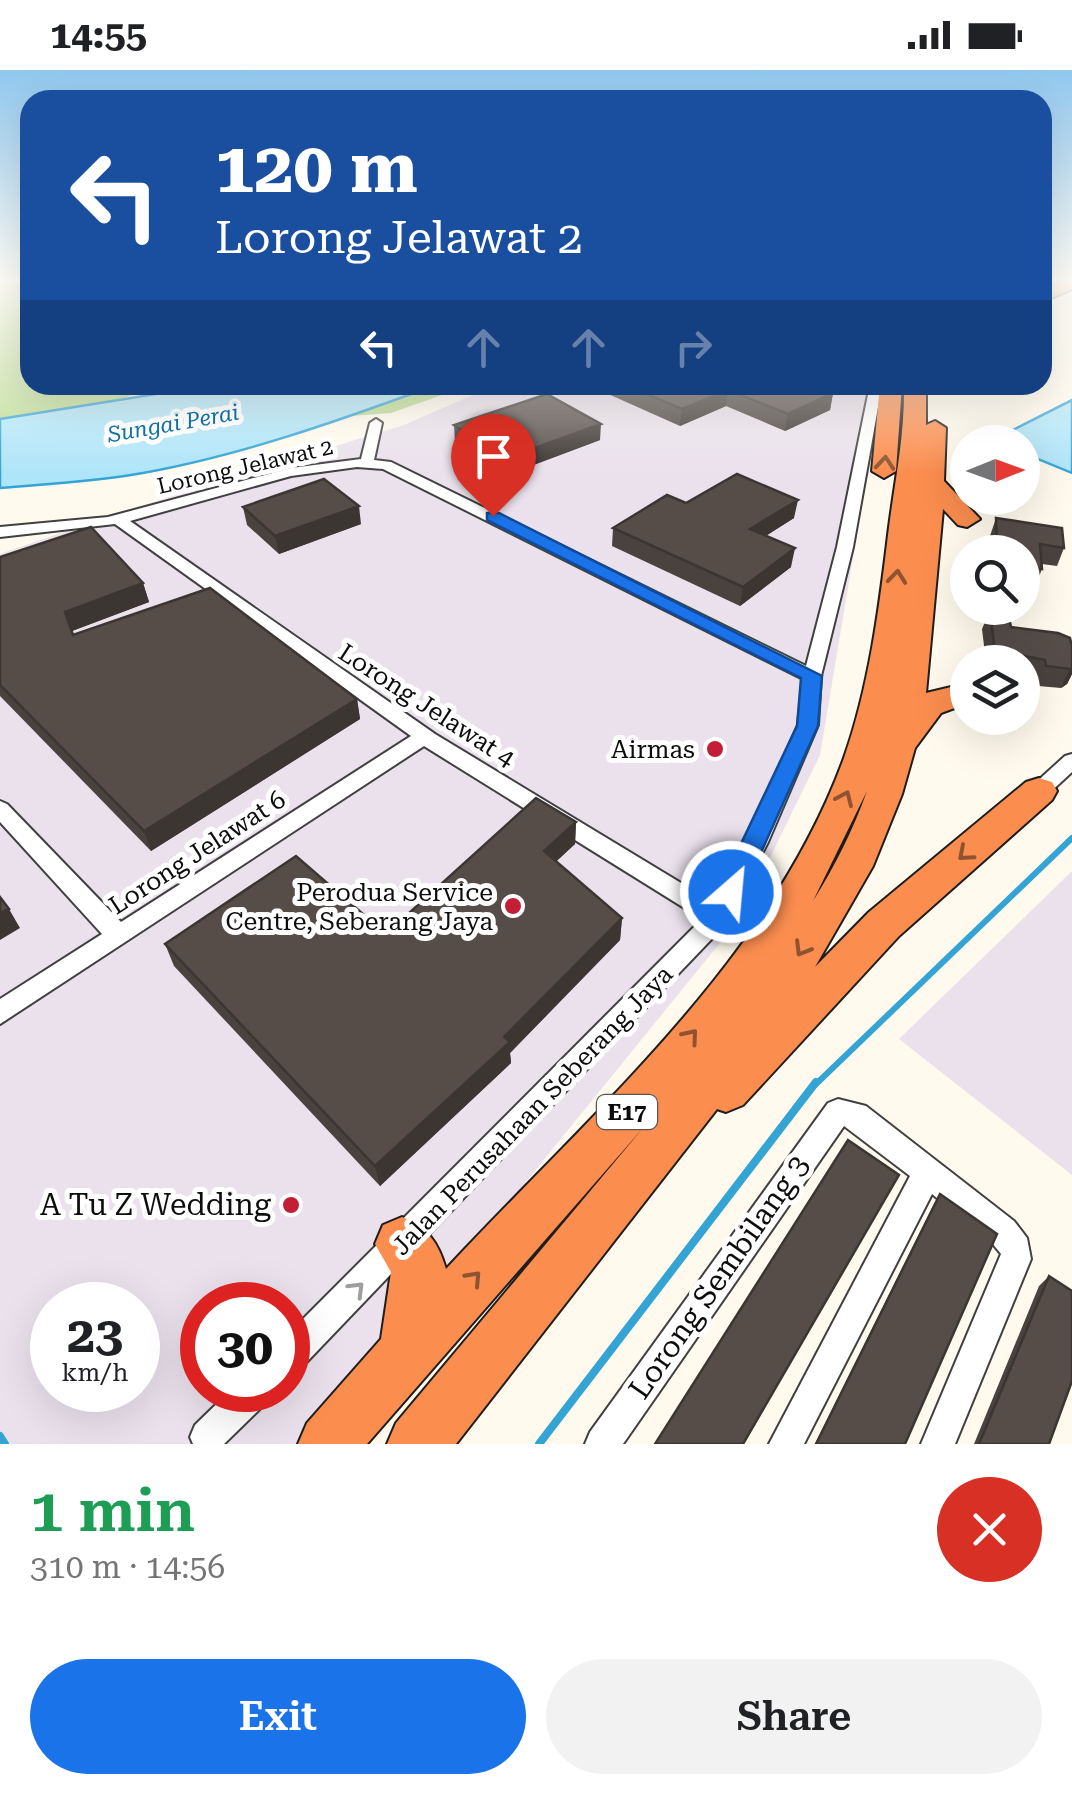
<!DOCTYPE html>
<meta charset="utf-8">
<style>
:root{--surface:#fff;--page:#f2f2f2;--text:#202124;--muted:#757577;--accent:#1a73e8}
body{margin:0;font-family:"Roboto Serif",serif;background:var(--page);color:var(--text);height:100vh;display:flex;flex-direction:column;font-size:38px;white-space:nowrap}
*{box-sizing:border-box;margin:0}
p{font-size:32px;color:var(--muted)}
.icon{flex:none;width:55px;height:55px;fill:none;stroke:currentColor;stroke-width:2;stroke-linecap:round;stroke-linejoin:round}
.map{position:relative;height:1374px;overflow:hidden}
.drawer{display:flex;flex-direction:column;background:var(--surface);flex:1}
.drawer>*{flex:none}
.banner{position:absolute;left:20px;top:20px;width:1032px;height:305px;border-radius:30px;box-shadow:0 10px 40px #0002;background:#1a4fa0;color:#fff;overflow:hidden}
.needle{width:65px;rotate:89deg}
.tools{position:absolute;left:950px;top:355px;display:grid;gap:20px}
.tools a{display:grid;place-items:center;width:90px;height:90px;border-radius:50%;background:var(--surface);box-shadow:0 10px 40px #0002;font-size:50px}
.speed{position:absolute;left:30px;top:1212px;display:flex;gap:20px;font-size:50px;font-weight:700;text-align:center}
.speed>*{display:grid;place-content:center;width:130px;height:130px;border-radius:50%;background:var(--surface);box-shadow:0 10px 40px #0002;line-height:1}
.speed small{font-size:25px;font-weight:400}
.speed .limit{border:15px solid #d22;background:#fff;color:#111}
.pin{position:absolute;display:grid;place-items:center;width:85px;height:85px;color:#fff;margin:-102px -42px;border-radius:50% 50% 50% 0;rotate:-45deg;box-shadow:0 0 10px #0007}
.pin .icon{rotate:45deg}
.me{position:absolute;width:110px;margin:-55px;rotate:27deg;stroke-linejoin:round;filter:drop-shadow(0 0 8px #0008)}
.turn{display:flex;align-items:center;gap:35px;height:210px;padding:0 30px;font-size:45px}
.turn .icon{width:130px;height:130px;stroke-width:2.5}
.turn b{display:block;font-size:70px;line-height:85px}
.lanes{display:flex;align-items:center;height:95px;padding:0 30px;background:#0003;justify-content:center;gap:50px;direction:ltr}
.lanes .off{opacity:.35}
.round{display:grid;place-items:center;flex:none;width:105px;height:105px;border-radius:52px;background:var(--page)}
.head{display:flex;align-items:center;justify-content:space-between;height:170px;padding:0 30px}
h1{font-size:60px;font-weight:600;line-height:75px;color:#1e9e55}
.primary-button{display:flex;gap:20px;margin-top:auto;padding:20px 30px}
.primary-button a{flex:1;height:115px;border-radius:60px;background:var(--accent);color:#fff;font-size:40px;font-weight:600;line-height:115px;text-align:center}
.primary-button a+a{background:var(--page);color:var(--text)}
.status{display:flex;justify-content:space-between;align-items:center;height:70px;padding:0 50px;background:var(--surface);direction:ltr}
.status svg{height:28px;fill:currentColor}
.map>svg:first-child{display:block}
</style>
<div class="status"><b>14:55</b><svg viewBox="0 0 49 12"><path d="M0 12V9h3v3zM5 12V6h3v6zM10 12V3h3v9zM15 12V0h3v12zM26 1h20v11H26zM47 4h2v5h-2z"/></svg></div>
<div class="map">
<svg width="1072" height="1374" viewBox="0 0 1072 1374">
<rect width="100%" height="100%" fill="#fffaed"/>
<path fill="#eae1ec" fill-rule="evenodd" d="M496,315H882L820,685L741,847L313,1374H0V484L124,441L404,355ZM52,1235H138V1320H52ZM202,1235H288V1320H202Z
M1072,801V1105L899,969Z"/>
<path fill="#bcdd94" d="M0,212H30V315H164L105,334L0,349Z
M436,315H470L391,343L350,346Z"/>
<path fill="#afe5f9" stroke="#33a4d4" stroke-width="2.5" d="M212,315H436C338,351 234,388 131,405C88,412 44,414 0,418V349Z
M1072,330V403L1023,383L1022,372L991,371Z"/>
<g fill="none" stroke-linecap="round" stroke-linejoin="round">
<path stroke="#33a4d4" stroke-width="6" d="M815,1015L1072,768"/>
<path stroke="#33a4d4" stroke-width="8" d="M0,1366L5,1374
M539,1374L816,1012"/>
<g stroke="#404040" stroke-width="4">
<path id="street" d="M870,315H882L853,477L821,606L818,655L768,772L726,854L300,1299L288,1303V1264L702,849L424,676L0,954V929L102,864L0,752V731L7,734L121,852L411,666L115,454L0,467V457L108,447L291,398L361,389L370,353L376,349L382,353L374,390L391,392L806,596L837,477ZM357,397L383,399L803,609L798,655L746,772L714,833L435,664L130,451L291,406Z
M1072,684V702L1046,726H1032L1029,721L1032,716L1065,686Z
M838,1029L866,1036L1014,1151L1027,1168L1031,1189L955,1374H921L1001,1184L992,1173L932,1124L804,1374H769L910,1106L844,1056L623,1374H585L590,1362L828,1033Z
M231,1320H272L267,1332L224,1374H193L190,1367L195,1355Z"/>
</g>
<g stroke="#1e1e1e" stroke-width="4">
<path id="highway" d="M1059,212H1072V219L1042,232V220Z
M880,315H902L896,401L884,408L872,401Z
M904,315H926V355L935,351L946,358L944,411L980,449L967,457L958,455L943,439L926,623L968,613V633L941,643L915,678L902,724L873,796L815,897L869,842L1026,712L1039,708L1052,712L1057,721L1052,730L899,866L743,1035L726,1042L717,1039L456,1374H387L396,1353L643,1058L367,1374H298L307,1353L381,1269L391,1202L375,1174L383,1155L402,1147C428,1158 438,1172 446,1199C590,1044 770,892 844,688C869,617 879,540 888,465C894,415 905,366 904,315ZM867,721C853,760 835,796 813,831Z"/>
</g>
<use href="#street" fill="#fff" fill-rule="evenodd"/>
<use href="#highway" fill="#fb8d4f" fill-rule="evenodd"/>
</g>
<path fill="#4a423f" d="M588,315H812L833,323L830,340L785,361L726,336L680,356Z
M454,355L600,370L507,405L455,372Z
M686,433L794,448L765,466L791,497L740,536L612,476L613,458Z
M243,437L361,454L279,484L247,455Z
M996,448L1064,478L1057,496L1042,494V499L1035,517L1022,516V482H990V466Z
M0,487L143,513L149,532L72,561L74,564L357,629L360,649L151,781L0,626Z
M990,540L1011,557L1058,563L1072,604L1067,614L1061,618L1038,616L1036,609L1022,606V592H986L982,559Z
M576,752L575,774L556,791L622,848L620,870L510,983L511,993L380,1116L174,896L165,874L386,864Z
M940,1124L905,1374H815L933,1136Z
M1049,1206V1374H974L1039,1216Z"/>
<path fill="#3c3633" d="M728,320L726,336L680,356L682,339Z
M833,323L830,340L785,361L788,344Z
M601,354L600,370L507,405V388Z
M798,430L794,448L747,478L750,459Z
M359,436L361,454L279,484L275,466Z
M795,478L791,497L740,536L743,517Z
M143,513L149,532L72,561L65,542Z
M1072,598V604L1067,614L1061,618L1070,599Z
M357,629L360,649L151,781L144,761Z
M576,752L575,774L544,803V781Z
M9,839L20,858L0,870V843Z
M622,848L620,870L510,983L511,993L380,1116L375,1096Z"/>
<path fill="#564d49" stroke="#3c3633" stroke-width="2.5" d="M625,315H812L833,323L788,344L728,320L682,339Z
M547,324L601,354L507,388L454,355Z
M737,404L798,430L750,459L795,478L743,517L613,458L667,425L686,433Z
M324,409L359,436L275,466L243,437Z
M996,448L1062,458L1064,478L1040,474L1042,499L1022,496V482H1003V481L997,480Z
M91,457L143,513L65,542L73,565L210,518L357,629L144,761L0,615V487Z
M990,540L1008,543L1011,557L1058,563L1070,568L1072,577V598L1070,599L1046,596L1045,590L1015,584L1017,592H996Z
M536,728L576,752L544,781L622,848L504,967L510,972L375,1096L165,874L296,786L386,864Z
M0,827L9,839L0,843Z
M848,1070L899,1105L743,1374H655Z
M940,1124L997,1164L905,1374H816Z
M1049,1206L1072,1221V1311L1049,1374H979Z"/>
<defs><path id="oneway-chevron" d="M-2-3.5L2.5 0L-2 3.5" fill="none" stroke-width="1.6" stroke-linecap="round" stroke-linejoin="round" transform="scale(2.5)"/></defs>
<g stroke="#905331">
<use href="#oneway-chevron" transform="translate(885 393) rotate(-85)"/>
<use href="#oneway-chevron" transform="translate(897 507) rotate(-84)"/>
<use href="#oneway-chevron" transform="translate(845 728) rotate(-66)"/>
<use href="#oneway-chevron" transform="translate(965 784) rotate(139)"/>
<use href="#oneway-chevron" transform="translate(802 879) rotate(121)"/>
<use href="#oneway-chevron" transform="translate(691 966) rotate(-50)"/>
<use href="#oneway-chevron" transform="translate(474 1208) rotate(-47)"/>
</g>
<use stroke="#9e9e9e" href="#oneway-chevron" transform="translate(357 1219) rotate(-45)"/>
<linearGradient id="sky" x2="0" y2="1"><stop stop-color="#91c8ef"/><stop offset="0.52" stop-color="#fffdf7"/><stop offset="1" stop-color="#fffdf7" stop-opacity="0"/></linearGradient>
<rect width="1072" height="404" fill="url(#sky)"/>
<path fill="#1a73e8" stroke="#114b97" stroke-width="2.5" d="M487,443H499L822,606L818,656L740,829H722L718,822L797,656L801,608L487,450Z"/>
<g fill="#c41e37" stroke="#fff" stroke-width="4">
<circle cx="715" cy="679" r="10"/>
<circle cx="513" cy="836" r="10"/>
<circle cx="291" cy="1135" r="10"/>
</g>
<g text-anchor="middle" stroke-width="10" stroke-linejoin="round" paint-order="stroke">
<g font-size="22" font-style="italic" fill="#1073a5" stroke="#fff">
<text transform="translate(173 353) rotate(-10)" y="8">Sungai Perai</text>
</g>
<g font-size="22" fill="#0d0d0d" stroke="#fff">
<text transform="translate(245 396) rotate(-13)" y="8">Lorong Jelawat 2</text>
</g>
<rect fill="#fff" stroke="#565656" stroke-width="2.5" x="597" y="1025" width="60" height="34" rx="8"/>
<g font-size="22" font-weight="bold" fill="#0d0d0d">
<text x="627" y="1050">E17</text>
</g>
<g font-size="25" fill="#0d0d0d" stroke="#fff">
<text transform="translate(427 635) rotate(33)" y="9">Lorong Jelawat 4</text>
<text transform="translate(197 782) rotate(-33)" y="9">Lorong Jelawat 6</text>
<text transform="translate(532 1040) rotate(-46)" y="9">Jalan Perusahaan Seberang Jaya</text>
</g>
<g font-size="25" fill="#0d0d0d" stroke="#fff" text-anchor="end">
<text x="695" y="688">Airmas</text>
<text x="493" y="831">Perodua Service<tspan x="493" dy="29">Centre, Seberang Jaya</tspan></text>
</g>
<g font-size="30" fill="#0d0d0d" stroke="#fff" text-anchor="end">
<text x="271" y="1145">A Tu Z Wedding</text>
</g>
<g font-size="30" fill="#0d0d0d" stroke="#fff">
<text transform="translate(719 1207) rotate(-55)" y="10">Lorong Sembilang 3</text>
</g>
</g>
</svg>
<div class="tools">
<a><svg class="needle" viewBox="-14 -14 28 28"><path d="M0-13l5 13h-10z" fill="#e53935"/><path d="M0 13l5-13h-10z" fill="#757577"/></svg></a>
<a><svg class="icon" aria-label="search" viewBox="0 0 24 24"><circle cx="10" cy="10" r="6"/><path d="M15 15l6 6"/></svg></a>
<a><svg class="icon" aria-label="layers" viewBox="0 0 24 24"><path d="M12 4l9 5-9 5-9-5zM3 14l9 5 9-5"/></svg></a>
</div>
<div class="speed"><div>23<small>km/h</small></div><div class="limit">30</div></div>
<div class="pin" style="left:493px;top:446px;background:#d93025"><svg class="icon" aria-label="arrive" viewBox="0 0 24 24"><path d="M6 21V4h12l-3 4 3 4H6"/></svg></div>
<svg class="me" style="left:731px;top:822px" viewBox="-20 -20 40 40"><circle r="17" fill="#1a73e8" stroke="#fff" stroke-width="3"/><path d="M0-11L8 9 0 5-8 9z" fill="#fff"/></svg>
<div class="banner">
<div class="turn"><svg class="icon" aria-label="left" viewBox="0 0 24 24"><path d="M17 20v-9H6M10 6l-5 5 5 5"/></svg><div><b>120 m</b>Lorong Jelawat 2</div></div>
<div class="lanes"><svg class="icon" aria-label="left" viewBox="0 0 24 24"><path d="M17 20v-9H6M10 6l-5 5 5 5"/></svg><svg class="icon off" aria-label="ahead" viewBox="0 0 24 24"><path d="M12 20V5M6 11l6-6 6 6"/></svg><svg class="icon off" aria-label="ahead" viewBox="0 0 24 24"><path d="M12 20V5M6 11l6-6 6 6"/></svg><svg class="icon off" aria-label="right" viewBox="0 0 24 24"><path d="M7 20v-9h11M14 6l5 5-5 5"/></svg></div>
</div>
</div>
<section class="drawer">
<div class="head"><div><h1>1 min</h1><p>310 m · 14:56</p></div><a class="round" style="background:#d93025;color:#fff"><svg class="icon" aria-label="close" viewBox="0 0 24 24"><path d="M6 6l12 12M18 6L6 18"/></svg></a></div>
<div class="primary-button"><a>Exit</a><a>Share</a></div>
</section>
